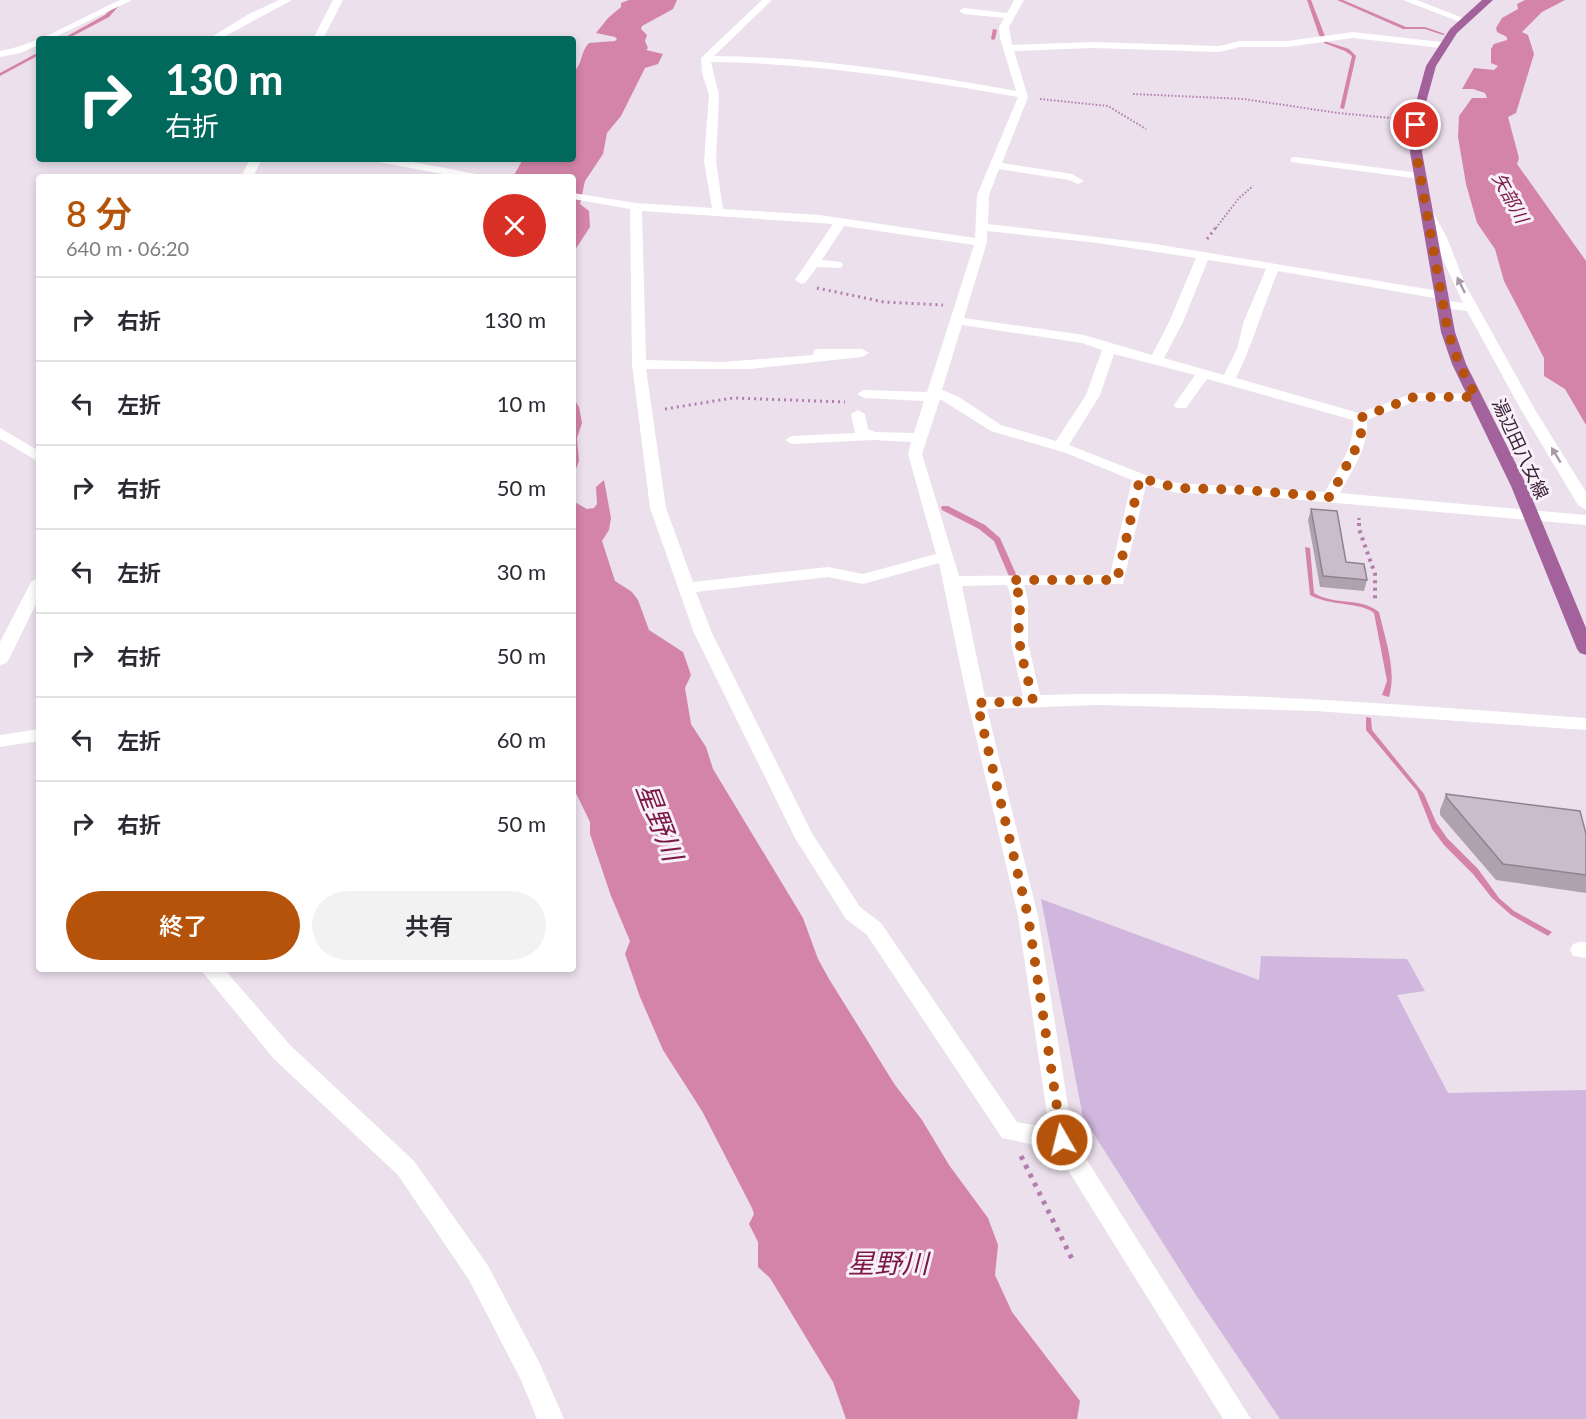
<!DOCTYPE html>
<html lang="ja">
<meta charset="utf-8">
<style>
:root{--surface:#fff;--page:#f2f2f3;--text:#2b2b33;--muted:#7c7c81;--line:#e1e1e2;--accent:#b45309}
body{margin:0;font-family:Lato,"Noto Sans JP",sans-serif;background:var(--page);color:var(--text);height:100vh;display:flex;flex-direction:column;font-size:22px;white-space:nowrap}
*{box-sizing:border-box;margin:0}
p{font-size:20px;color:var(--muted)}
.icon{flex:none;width:33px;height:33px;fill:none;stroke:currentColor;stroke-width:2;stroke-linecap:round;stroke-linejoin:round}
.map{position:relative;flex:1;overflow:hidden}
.side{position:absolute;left:36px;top:174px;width:540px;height:798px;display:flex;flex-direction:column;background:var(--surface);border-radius:6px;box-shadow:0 3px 9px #0003}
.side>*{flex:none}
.hud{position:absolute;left:36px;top:36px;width:540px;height:126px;border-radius:6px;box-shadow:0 3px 9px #0003;background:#00695c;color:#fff;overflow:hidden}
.pin{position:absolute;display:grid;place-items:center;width:51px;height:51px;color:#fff;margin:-26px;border:3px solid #fff;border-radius:50%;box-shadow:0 2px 6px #0007}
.me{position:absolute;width:66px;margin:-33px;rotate:352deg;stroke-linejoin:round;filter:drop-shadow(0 0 4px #0008)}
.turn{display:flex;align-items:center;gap:21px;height:126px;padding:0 30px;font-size:27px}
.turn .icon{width:78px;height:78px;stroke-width:2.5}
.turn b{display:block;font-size:42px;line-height:51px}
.round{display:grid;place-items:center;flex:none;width:63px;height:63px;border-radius:32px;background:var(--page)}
.head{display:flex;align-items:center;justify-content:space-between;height:102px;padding:0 30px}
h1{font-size:36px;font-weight:600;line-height:45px;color:var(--accent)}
.primary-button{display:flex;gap:12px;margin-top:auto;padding:12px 30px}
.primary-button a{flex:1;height:69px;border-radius:36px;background:var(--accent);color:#fff;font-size:24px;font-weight:600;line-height:69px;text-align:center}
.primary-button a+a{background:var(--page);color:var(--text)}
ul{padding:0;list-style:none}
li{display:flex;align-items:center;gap:18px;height:84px;padding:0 30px;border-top:2px solid var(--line)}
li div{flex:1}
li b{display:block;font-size:22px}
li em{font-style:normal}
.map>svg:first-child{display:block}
</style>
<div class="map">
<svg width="1586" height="1419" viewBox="0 0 1586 1419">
<rect width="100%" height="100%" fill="#ebe0ec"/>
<path fill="#d1b7de" d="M1041,899L1259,980L1261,956L1407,959L1425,991L1397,995L1448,1093L1586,1090V1419H1280L1196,1295L1083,1117Z"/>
<path fill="#d484a9" d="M629,0H677L673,9L642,26L641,29L647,35L645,41L648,48L646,50L663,54L658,64L645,68L621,116L607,133L603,154L585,181L580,204L589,211L590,227L573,253V177H513L523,159H573V73C583,64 580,52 589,43L615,41L617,39L615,37L596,33L608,18L621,7V3Z
M1525,0H1565L1542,12L1522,32L1528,35L1534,54L1516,113L1508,117L1519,158L1517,164L1586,261V425L1565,389L1544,376V358L1504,281L1495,249L1477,223L1466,184L1458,137L1459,116L1472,98H1487L1485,93L1473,89H1462L1474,68L1494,70L1498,66L1491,63V49L1494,44L1507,40V37L1497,32L1496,28L1502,18L1518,9L1517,4Z
M573,397L579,407L582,423L577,438L579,461L573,477Z
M604,480L611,518L609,530L602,541L615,581L632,592L638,600L649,630L683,652L691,675L685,688L691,724L706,747L713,769L803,918L818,959L829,979L895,1085L922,1120L949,1165L988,1218L998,1245L995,1275L1012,1312L1080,1401L1077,1419H846L833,1382L770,1278L758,1267V1242L749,1224L754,1214L752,1208L702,1111L663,1050L640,997L625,954L630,941L611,896L590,834V822L573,787V771L576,769L573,761V501L587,509L594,508L597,504L596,487Z
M1305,547L1310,548L1314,593C1335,606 1361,597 1379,612C1385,639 1397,670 1389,697L1382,695L1387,681L1374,613C1361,602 1329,606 1310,595Z
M1366,717L1371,718L1372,730L1424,794L1436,822L1447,838L1478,869L1499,898L1514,911L1552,932L1548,936L1511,915L1492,898L1473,874L1444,845L1432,829L1417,791L1366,730Z"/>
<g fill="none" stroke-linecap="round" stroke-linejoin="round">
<path fill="#d484a9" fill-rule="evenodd" d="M120,0H124L109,17L67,39H62L105,15Z
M1307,0H1311L1326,39H1322L1319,35Z
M1337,0H1343L1406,27H1425L1445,34L1443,35L1425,29H1403Z
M993,29L997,30L995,39L993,40L991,39Z
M1324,41L1349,49L1356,56L1344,109L1340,108L1352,56L1345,51L1324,43Z
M39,52V55L0,76V73Z
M942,506H948L985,525L1000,538L1016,574L1015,576H1009L1008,574L994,541L979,529L942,510L941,508Z"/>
<path stroke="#b17ead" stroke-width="2" stroke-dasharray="1.5 2" stroke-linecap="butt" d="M1133,94L1244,99L1338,113L1401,119
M1040,99L1108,106L1146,129
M1216,228L1239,198L1253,186"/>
<path stroke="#b17ead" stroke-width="3" stroke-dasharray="2 4" stroke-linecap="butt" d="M1207,239L1217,226
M817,288L884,302L943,305
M665,409L733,398L845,402
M1359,518V524"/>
<path stroke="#b17ead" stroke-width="4" stroke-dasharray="3 4.5" stroke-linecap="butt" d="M1359,523V529L1375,574V601"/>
<path stroke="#b17ead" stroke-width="5" stroke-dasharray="4 6" stroke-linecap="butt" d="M1021,1156L1074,1263"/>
<path fill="#fff" fill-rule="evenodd" d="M120,0H132L51,39H39V45L20,53L0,57V51C37,45 84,16 120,0Z
M279,0H292L220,39H208L249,14Z
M333,0H343L323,39H313Z
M762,0H772L714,56C816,57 916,73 1016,91L1000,38L999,27L1004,18L964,14L959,11L964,8L1007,13L1014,0H1024L1009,27L1012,45L1093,42L1219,46L1240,41H1287L1353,32L1441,42L1446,45L1441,48L1353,38L1287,47H1240L1219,52L1093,48L1014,51L1028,97L1002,163L1072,174L1084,181L1078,184L1069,180L999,169L989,195L988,224L1155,244L1445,292L1446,295L1445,298L1440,299L1278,271C1263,307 1253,344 1236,378L1359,413L1414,393L1481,394L1483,397L1476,401H1416L1367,420C1369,447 1352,470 1340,493L1586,515V525L1245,495L1177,493L1146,485L1123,584L1024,585L1028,601V643L1040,695C1222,689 1405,705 1586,718V730L1315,711L1097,705L987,709L1038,916L1073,1138L1251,1419H1223L1055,1149L1002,1138L867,935L846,919L795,838L694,633L650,508L632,364L630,209L573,199V193L636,203L712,208L704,161L709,95L702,73L701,58ZM711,62C815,63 916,79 1018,97L977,195L975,238L820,215L723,209L716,161L719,95ZM642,211L833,224L795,280L801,284L805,283L817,267L841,268L843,265L841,262L822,260L844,226L974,245L927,392L864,390L857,394L864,398L924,401L914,433L875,432L868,429L865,414L858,410L851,414L855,433L792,436L785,440L792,444L873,440L911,442L908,454L936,554L863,574L828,567L693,582L666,508L646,369H750L862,357L869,353L862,349H819L814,350L813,355L723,362L646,360ZM987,231L1098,243L1196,258L1169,322L1152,355L1084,335L964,318L987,242ZM1208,260L1266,269L1244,321L1237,349L1224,375L1164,358L1183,322ZM962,325L1082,343L1102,350L1086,395L1056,441L1001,425L959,397L942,390ZM1114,354L1195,375L1174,405L1176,408H1186L1207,379L1353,420C1355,447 1337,469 1325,492L1177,483L1153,478L1069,445L1100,395ZM940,399L991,431L1066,453L1132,480L1110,575L959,576L922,454ZM939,563L968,703L1018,916L1049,1128L1017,1122L881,923L860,907L813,835L712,633L696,592L828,577L863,584ZM1007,585L1012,601L1011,643L1023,696L985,697L962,586Z
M1403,0H1417L1468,20L1460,22Z
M1295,157L1420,173L1426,176L1420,179L1291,162V158Z
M250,159H262L253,177H241Z
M373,159H397L476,174L482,177H458L379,162Z
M1425,204L1431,208L1447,238L1465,284L1534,408L1586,492V510L1578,505L1520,408L1467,311L1442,308L1436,304L1442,300L1463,303L1419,208Z
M0,428L39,451V462L0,439Z
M39,577V598L9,659L6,663L0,665V642L31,582Z
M39,729V741L0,747V735Z
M1580,942H1586V958L1573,956L1570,950L1573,944Z
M200,969H224L290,1045L414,1161L487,1264L539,1362L564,1419H537L521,1380L469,1280L398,1175L274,1059Z"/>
<path fill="#a3629b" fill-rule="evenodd" d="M1482,0H1493L1457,33L1436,66L1425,106L1422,152L1455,332L1466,364L1527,486L1586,628V655L1580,653L1577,649L1511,486L1452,364L1441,332L1410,152L1415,106L1426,66L1450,29Z"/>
</g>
<path fill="#afa2af" d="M1311,509L1346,562L1367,580L1364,591L1320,587L1308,520Z
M1446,794L1586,834V893L1496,880L1440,815V810Z"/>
<path fill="#cbbccc" stroke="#8e848f" stroke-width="1.5" d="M1311,509L1337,511L1346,562L1364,564L1367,580L1323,576Z
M1446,794L1580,811L1586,834V875L1503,864L1447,798Z"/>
<defs><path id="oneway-solid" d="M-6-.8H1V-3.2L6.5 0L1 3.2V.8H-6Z" transform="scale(1.5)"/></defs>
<g fill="#a89ba6">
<use href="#oneway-solid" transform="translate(1461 285) rotate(-116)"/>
<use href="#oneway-solid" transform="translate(1556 455) rotate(-121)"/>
</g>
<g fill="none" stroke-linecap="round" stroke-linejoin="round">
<path stroke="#b45309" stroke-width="10" stroke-dasharray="0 18" d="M1062,1140L1028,916L977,703L1033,701C1029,680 1020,657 1019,635C1017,612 1026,603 1012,580H1117L1140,478L1177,488L1245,490L1330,497L1357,446L1361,434L1360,418L1414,397H1476L1459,364L1448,332L1416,152V125"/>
</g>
<g text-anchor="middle" stroke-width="6" stroke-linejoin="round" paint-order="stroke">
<g font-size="18" font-style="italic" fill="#7b1744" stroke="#f7f0f8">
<text transform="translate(1510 198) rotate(61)" y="6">矢部川</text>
</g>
<g font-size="18" fill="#3d2039" stroke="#f7f0f8">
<text transform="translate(1520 449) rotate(65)" y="6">湯辺田八女線</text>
</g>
<g font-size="27" font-style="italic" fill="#7b1744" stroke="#f7f0f8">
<text transform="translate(659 822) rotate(69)" y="9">星野川</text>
<text x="888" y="1273">星野川</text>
</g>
</g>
</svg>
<div class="pin" style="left:1416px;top:125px;background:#d93025"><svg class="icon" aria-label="arrive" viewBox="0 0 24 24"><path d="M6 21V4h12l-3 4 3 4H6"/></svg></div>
<svg class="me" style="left:1062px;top:1140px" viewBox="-20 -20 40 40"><circle r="17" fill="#b45309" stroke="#fff" stroke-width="3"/><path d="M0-11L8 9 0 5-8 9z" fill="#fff"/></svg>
<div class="hud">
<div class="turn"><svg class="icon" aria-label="right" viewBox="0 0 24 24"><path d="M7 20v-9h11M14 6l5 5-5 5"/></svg><div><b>130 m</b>右折</div></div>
</div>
<section class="side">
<div class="head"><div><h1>8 分</h1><p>640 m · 06:20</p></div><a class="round" style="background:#d93025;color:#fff"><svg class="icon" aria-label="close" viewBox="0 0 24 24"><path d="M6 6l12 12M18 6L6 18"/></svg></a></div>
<ul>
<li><svg class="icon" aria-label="right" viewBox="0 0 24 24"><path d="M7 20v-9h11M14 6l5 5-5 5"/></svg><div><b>右折</b></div><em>130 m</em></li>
<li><svg class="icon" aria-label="left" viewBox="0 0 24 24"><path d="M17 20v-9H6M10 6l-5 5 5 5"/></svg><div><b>左折</b></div><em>10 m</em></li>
<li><svg class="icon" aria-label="right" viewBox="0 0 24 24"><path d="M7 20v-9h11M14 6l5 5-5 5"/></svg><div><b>右折</b></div><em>50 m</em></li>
<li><svg class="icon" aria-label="left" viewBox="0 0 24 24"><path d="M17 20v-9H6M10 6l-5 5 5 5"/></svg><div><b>左折</b></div><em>30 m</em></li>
<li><svg class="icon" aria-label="right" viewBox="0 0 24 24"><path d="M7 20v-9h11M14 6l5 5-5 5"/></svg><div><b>右折</b></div><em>50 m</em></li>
<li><svg class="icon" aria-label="left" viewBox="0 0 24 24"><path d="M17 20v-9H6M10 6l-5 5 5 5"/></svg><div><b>左折</b></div><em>60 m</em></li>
<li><svg class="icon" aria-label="right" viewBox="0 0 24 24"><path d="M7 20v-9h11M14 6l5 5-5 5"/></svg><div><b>右折</b></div><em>50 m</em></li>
</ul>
<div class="primary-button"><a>終了</a><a>共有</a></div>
</section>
</div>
